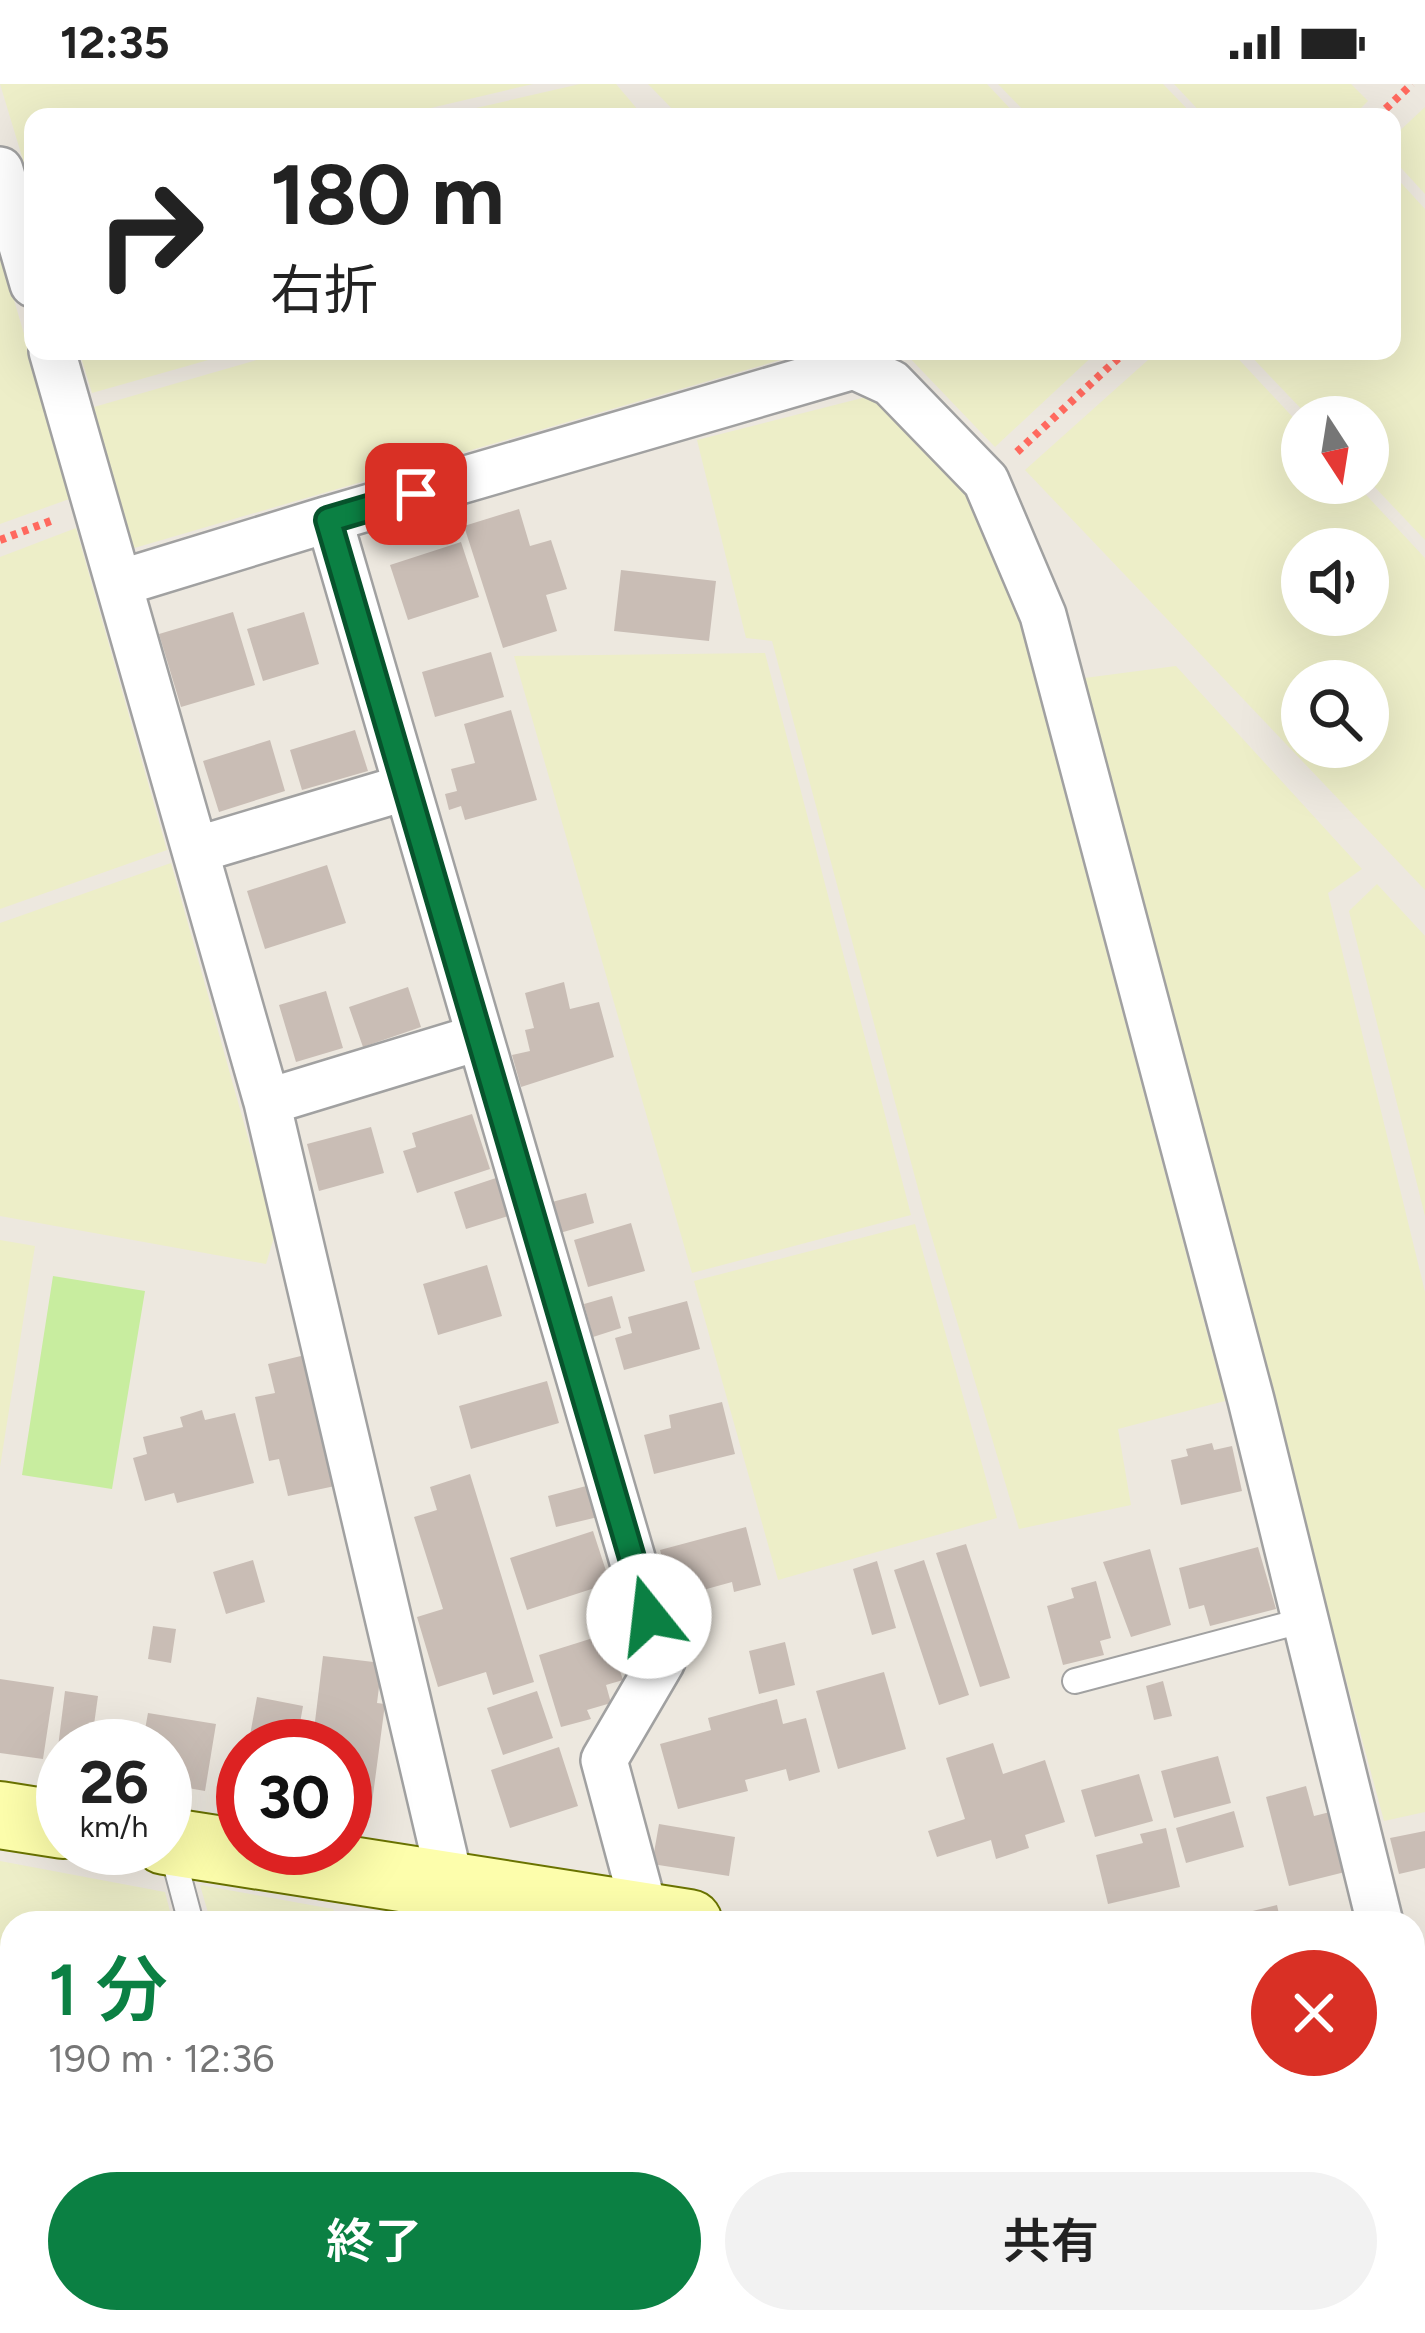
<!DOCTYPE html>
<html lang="ja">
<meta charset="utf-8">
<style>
:root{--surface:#fff;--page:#f2f2f2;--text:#222;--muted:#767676;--accent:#0b8043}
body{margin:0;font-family:Figtree,"Noto Sans JP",sans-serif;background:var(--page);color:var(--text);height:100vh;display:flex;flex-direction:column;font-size:45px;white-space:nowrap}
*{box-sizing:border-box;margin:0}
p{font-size:39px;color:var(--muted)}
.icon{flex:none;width:66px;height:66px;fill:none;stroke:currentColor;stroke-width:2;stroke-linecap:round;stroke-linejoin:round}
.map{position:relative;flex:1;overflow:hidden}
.drawer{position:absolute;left:0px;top:1827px;width:1425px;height:423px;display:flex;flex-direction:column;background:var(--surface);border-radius:36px 36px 0 0;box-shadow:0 12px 48px #0002}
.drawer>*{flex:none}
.banner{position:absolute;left:24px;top:24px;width:1377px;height:252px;border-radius:24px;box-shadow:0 12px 48px #0002;background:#fff;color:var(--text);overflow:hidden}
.needle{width:78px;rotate:168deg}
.controls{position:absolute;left:1281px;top:312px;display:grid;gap:24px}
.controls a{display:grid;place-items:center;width:108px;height:108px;border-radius:50%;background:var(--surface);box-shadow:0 12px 48px #0002;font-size:60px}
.speed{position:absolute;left:36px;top:1635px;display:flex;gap:24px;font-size:60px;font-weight:700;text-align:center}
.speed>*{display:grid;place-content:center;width:156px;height:156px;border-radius:50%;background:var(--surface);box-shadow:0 12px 48px #0002;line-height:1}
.speed small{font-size:30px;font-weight:400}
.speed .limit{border:18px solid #d22;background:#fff;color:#111}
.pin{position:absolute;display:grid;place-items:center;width:102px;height:102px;color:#fff;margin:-51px;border-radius:24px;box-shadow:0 6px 18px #0006}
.me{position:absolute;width:132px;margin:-66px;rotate:344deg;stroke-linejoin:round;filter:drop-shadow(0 0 9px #0008)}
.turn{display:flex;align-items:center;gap:42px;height:252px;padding:0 48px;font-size:54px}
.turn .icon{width:156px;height:156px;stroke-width:2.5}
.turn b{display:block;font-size:84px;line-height:102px}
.round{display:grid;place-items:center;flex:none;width:126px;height:126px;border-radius:63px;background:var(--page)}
.headline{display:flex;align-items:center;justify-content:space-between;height:204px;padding:0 48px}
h1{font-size:72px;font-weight:600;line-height:90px;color:var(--accent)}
.cta{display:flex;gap:24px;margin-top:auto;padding:24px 48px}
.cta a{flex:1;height:138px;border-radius:72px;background:var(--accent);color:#fff;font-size:48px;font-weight:600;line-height:138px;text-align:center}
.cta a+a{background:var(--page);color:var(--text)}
.status{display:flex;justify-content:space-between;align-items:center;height:84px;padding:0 60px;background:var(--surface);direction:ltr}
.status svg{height:33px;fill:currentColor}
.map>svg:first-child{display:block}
</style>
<div class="status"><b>12:35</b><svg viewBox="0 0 49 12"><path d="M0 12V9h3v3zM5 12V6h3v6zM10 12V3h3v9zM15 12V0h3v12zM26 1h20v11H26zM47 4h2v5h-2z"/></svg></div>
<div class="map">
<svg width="1425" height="2249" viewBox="0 0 1425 2249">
<rect width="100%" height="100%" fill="#ede8df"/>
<path fill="#edeec8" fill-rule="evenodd" d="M0,0H533L392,33H33V109Z
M580,0H616L644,33H437Z
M648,0H987L1018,33H680Z
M998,0H1163L1195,33H1030Z
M1174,0H1351L1368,17L1352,33H1205Z
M1425,23V110L1392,74V54Z
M1392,89L1425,125V456L1368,396V333H1309L1246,267H1392Z
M0,168L72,414L0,440Z
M79,267H240L92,309Z
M288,267H811L131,465L94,323Z
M903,267H1098L995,363Z
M1158,267H1231L1302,343V399H1355L1425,474V806L1025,386ZM1302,465H1368V531H1302ZM1302,597H1368V663H1302Z
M870,312L945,377L995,445L1225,1317L1118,1345L1131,1421L1019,1445L924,1127L772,557L746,554L697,356Z
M76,444L167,766L0,825V473Z
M765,569L911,1131L692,1189L514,572Z
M1176,582L1362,785L1328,809L1425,1208V1728L1384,1737L1077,595Z
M171,779L275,1150L266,1180L0,1132V839Z
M1377,800L1425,852V1132L1349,827Z
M915,1140L997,1434L778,1496L694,1197Z
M0,1156L35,1162L0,1383Z
M0,1777L165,1808L173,1839H12V2176L0,2138Z
M200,1801L333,1825L338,1839H211Z
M488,2238H984L988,2249H492Z"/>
<path fill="#c8ed9f" d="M53,1192L145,1207L112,1405L22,1391Z
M83,2238H272L275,2249H42Z"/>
<path fill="#c9bdb5" d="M519,425L530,462L551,456L567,505L546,511L557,547L503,564L464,442Z
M461,458L479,513L408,536L390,481Z
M621,486L716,497L709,557L614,547Z
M233,528L255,601L181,623L159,550Z
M304,528L319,580L263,597L247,545Z
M491,568L504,613L435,633L422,588Z
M511,626L537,716L465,736L461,722L449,726L445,710L457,707L451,685L475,679L464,640Z
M355,646L368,687L302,706L290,666Z
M270,656L285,707L219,728L203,677Z
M327,781L346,839L265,865L247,807Z
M564,898L570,925L599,918L614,973L521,1003L512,971L530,967L525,946L534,944L525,909Z
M408,903L421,943L363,963L349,923Z
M326,907L343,964L296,978L279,921Z
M472,1030L490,1085L417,1109L403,1067L416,1063L412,1049Z
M371,1043L384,1089L319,1107L307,1060Z
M499,1093L512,1131L466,1145L454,1108Z
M586,1109L594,1139L560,1149L552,1118Z
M631,1139L645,1187L588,1203L574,1156Z
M487,1181L502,1232L438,1251L423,1200Z
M612,1212L621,1244L593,1253L584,1220Z
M687,1217L700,1265L624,1286L615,1254L632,1249L628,1233Z
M305,1271L335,1402L288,1412L279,1375L269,1377L255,1313L275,1309L268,1280Z
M547,1297L559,1339L471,1365L459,1322Z
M722,1318L735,1370L654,1390L644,1351L671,1344L669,1331Z
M202,1326L205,1336L235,1329L254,1399L177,1419L174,1409L145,1417L133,1374L147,1370L143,1353L183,1343L180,1333Z
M1212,1359L1214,1366L1232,1362L1242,1407L1181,1421L1171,1376L1188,1372L1186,1365Z
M470,1390L534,1598L493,1611L486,1588L438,1603L417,1533L443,1525L414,1433L437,1426L430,1403Z
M590,1401L598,1433L556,1443L548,1412Z
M746,1443L761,1501L734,1508L732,1498L674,1514L660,1466Z
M593,1447L610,1499L527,1526L510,1474Z
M966,1460L1010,1594L980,1603L936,1469Z
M1258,1463L1276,1525L1210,1542L1204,1521L1189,1525L1179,1484Z
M1150,1465L1171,1541L1131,1553L1103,1478Z
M253,1476L265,1518L226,1530L213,1488Z
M924,1476L969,1611L939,1621L894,1486Z
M877,1477L896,1544L872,1551L853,1485Z
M1096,1497L1111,1554L1100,1557L1104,1571L1063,1581L1047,1522L1074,1514L1071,1504Z
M153,1542L176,1545L171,1579L148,1575Z
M628,1543L637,1575L618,1581L623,1596L606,1601L611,1619L587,1626L591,1635L561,1643L539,1571Z
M785,1558L795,1601L759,1610L749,1567Z
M323,1572L382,1579L377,1619L385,1620L370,1734L345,1731V1662H312Z
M884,1588L906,1665L838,1685L816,1607Z
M0,1595L54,1603L43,1675L0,1669Z
M1163,1597L1172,1632L1154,1636L1146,1602Z
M65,1607L98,1612L91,1662H63V1680L56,1679Z
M537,1607L553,1654L503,1671L487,1624Z
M257,1613L303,1622L296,1662H248Z
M777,1615L783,1640L806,1634L820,1688L789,1697L786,1685L745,1696L748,1707L678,1725L660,1660L711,1646L708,1634Z
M148,1629L216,1640L205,1707L165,1700V1662H142Z
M993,1659L1003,1690L1045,1676L1065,1738L1025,1751L1029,1764L996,1775L991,1756L937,1773L928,1747L965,1735L946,1674Z
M559,1663L578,1722L510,1744L491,1686Z
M1218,1672L1231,1719L1174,1734L1161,1687Z
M1139,1690L1153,1737L1095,1753L1081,1706Z
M1306,1702L1314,1732L1330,1728L1345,1788L1289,1802L1266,1713Z
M1234,1727L1244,1763L1186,1779L1176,1744Z
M659,1740L735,1753L729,1792L652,1780Z
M1166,1744L1180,1803L1108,1820L1096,1771L1143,1759L1140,1750Z
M1425,1747V1784L1399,1790L1390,1754Z
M1277,1821L1281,1839H1221L1220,1835Z
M1253,2238H1350L1351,2239L1320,2249H1257Z"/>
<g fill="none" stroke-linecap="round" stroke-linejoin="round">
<g stroke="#a1a1a1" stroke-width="28">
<path id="lane" d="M1075,1597L1305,1536
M170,1760L191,1839
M296,2238L299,2249"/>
</g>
<g stroke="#a1a1a1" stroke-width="50">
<path id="street" d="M0,86L33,200
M52,267L267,1018L451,1801
M120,499L329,435
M196,766L407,703
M267,1018L480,953
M646,1832L604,1676L662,1577L329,435L854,282L891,299L986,397L1043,531L1251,1316L1380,1839
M1413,2215L1425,2248"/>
</g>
<g stroke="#6a7300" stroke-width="70">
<path id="secondary" d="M0,1731L63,1741
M165,1757L689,1839
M1413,1952L1425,1954"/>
</g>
<path stroke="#ff695e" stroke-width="8" stroke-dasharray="6 6" stroke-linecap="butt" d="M1377,33L1412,0
M1017,368L1126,267
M0,456L56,435"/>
<use href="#lane" stroke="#fff" stroke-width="24"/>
<use href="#street" stroke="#fff" stroke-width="45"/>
<use href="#secondary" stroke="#fdfeac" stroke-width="66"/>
</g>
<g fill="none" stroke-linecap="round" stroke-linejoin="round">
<g stroke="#07532c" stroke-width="30">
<path id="route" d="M416,410L328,436L649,1532"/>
</g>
<use href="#route" stroke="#0b8043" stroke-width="21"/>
</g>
</svg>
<div class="controls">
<a><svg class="needle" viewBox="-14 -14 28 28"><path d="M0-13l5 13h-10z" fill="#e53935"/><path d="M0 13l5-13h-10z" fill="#767676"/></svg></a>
<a><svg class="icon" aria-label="sound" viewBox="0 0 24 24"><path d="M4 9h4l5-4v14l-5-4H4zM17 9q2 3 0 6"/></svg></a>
<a><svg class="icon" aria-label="search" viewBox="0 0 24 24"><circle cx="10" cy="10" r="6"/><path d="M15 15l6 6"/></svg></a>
</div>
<div class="speed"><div>26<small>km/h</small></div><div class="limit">30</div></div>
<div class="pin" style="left:416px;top:410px;background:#d93025"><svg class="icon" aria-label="arrive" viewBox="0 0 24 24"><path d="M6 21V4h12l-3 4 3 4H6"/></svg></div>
<svg class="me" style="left:649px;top:1532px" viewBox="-20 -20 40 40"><circle r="19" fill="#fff"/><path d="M0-13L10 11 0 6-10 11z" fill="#0b8043"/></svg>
<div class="banner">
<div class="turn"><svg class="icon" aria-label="right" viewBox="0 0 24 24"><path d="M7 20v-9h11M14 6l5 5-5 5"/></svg><div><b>180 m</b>右折</div></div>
</div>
<section class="drawer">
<div class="headline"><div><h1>1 分</h1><p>190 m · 12:36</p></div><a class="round" style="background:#d93025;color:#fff"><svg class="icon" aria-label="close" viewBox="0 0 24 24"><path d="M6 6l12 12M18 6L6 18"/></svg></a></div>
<div class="cta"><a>終了</a><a>共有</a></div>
</section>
</div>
